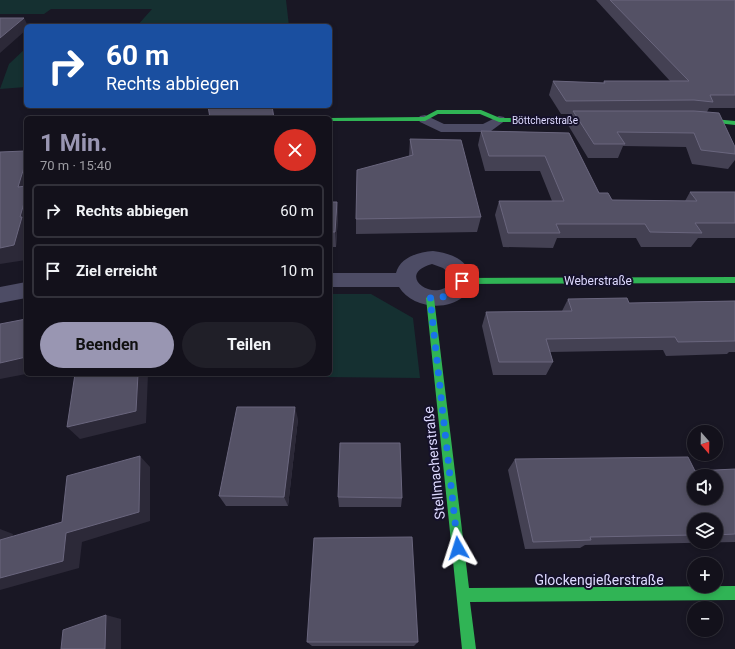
<!DOCTYPE html>
<html lang="de">
<meta charset="utf-8">
<style>
:root{--surface:#13111b;--page:#201f28;--text:#f1f3f6;--muted:#9d9da3;--line:#32313a;--accent:#9996b2}
body{margin:0;font-family:Roboto,sans-serif;background:var(--page);color:var(--text);height:100vh;display:flex;flex-direction:column;font-size:15px;white-space:nowrap}
*{box-sizing:border-box;margin:0}
p{font-size:13px;color:var(--muted)}
.icon{flex:none;width:22px;height:22px;fill:none;stroke:currentColor;stroke-width:2;stroke-linecap:round;stroke-linejoin:round}
.map{position:relative;flex:1;overflow:hidden}
.panel{position:absolute;left:24px;top:116px;width:308px;height:260px;display:flex;flex-direction:column;background:var(--surface);border-radius:6px;box-shadow:0 2px 6px #0003,0 0 0 1px var(--line)}
.panel>*{flex:none}
.guide{position:absolute;left:24px;top:24px;width:308px;height:84px;border-radius:6px;box-shadow:0 2px 6px #0003,0 0 0 1px var(--line);background:#1a4fa0;color:#fff;overflow:hidden}
.needle{width:26px;rotate:160deg}
.fabs{position:absolute;left:687px;top:425px;display:grid;gap:8px}
.fabs a{display:grid;place-items:center;width:36px;height:36px;border-radius:50%;background:var(--surface);box-shadow:0 2px 6px #0003,0 0 0 1px var(--line);font-size:20px}
.pin{position:absolute;display:grid;place-items:center;width:34px;height:34px;color:#fff;margin:-17px;border-radius:8px;box-shadow:0 2px 6px #0006}
.me{position:absolute;width:44px;margin:-22px;rotate:354deg;stroke-linejoin:round;filter:drop-shadow(0 0 3px #0008)}
.turn{display:flex;align-items:center;gap:14px;height:84px;padding:0 16px;font-size:18px}
.turn .icon{width:52px;height:52px;stroke-width:2.5}
.turn b{display:block;font-size:28px;line-height:34px}
.round{display:grid;place-items:center;flex:none;width:42px;height:42px;border-radius:21px;background:var(--page)}
.headline{display:flex;align-items:center;justify-content:space-between;height:68px;padding:0 16px}
h1{font-size:24px;font-weight:700;line-height:30px;color:var(--accent)}
.primary-button{display:flex;gap:8px;margin-top:auto;padding:8px 16px}
.primary-button a{flex:1;height:46px;border-radius:24px;background:var(--accent);color:#111;font-size:16px;font-weight:700;line-height:46px;text-align:center}
.primary-button a+a{background:var(--page);color:var(--text)}
ul{padding:0;list-style:none}
li{display:flex;align-items:center;gap:12px;height:54px;margin:0 8px 6px;padding:0 8px;border:2px solid var(--line);border-radius:6px}
li div{flex:1}
li b{display:block;font-size:15px}
li em{font-style:normal}
.map>svg:first-child{display:block}
</style>
<div class="map">
<svg width="735" height="649" viewBox="0 0 735 649">
<rect width="100%" height="100%" fill="#191724"/>
<path fill="#153031" d="M0,0H286L289,26H137L152,9H51L44,14H0Z
M26,48V87L0,89L9,64Z
M330,294H371L413,318L420,378L218,376V374H330Z"/>
<g fill="none" stroke-linecap="round" stroke-linejoin="round">
<path fill="#4d4c65" fill-rule="evenodd" d="M425,115L444,124H483L499,116L504,117L506,120L491,131L486,132H441L420,122L418,119L420,116Z
M433,251C441,252 450,254 457,258C472,266 476,285 463,297C445,312 411,307 399,287H330V273H396C400,257 419,252 433,251ZM432,264L443,268L450,274V284C432,303 395,274 432,264Z
M26,282V298L0,303V287Z"/>
<path fill="#30b455" fill-rule="evenodd" d="M437,110H481L500,118H600L603,120L600,122H499L480,114H438L425,121H330V118H328L424,117Z
M692,117L735,121V125L690,120V118Z
M735,277V283L462,284L458,281L462,278Z
M430,295L434,298L469,588L735,586V600L470,602L476,649H462L426,298Z"/>
</g>
<path fill="#444153" fill-rule="evenodd" d="M596,0H735V108H709L707,112L735,147V160L728,169L692,164L686,147L623,146L618,158H588L568,125L572,114H561L549,95L553,81L603,83L604,81H670Z
M481,131L569,133L599,193L612,200L685,201L690,192H735V238H698L691,247H641L636,238H557L553,248L503,247L495,215L499,201H552L540,171H485L478,145Z
M410,139L481,217L477,232L356,234V219L409,156Z
M330,202H337L338,216L336,247H330Z
M568,299L629,303L735,301V352H729L727,354L666,356L663,350L550,352L553,362L546,375H493L482,326L486,312L562,311Z
M298,419L288,506H226L219,496Z
M515,459L695,471L735,469V542L585,545L580,548L525,549L508,470ZM694,520H716V542H694Z
M338,497L402,498L401,507H339Z
M307,642H418L414,646H312Z"/>
<path fill="#2c2938" d="M24,18L28,26H26V30L0,53V38Z
M26,161V260L0,264V248L20,217L18,187Z
M337,202L338,216L336,247L335,232Z
M26,357V374L0,379V363Z
M138,374H148L146,423L80,439L67,427Z
M295,407L298,419L288,506L284,497Z
M140,456L150,467V521L82,542L79,568L0,590V578L66,533Z
M0,529L13,534L10,550L0,546Z
M106,615L121,619V649H105Z"/>
<path fill="#545165" stroke="#6a667e" fill-rule="evenodd" d="M610,0H735V95H710L713,102L694,100L566,101L553,81L605,83L604,81H689Z
M0,18H24L0,38Z
M208,106H272L274,118H210Z
M573,111H694L719,113L735,147V154L701,150L694,133L617,132L625,144H594Z
M481,131L569,133L599,193H608L612,200L697,201L690,192H735V223H695L702,233L650,232L645,224H556L560,233H508L499,201H564L545,156H489Z
M410,139L461,140L481,217L356,219L357,170L413,155Z
M25,151L24,153H26V161L18,187L26,186V196L20,217H22L14,245L0,248V152Z
M330,202H337L335,232H330Z
M627,298L629,303L735,301V341L678,342L675,337L546,339L553,362H499L486,312L572,311L568,299Z
M26,319V357L0,363V324Z
M75,374H138L136,411L67,427Z
M237,407H295L284,497L219,496Z
M340,443H400L402,498L338,497Z
M140,456L139,512L66,533L63,561L0,578V540L62,522L67,476Z
M688,457L695,471L735,469V534L716,535V520H694V535L590,537L591,540L533,542L515,459ZM694,476H716V498H694Z
M412,537L418,642H307L314,538Z
M106,615L105,649H61L63,630Z"/>
<g fill="none" stroke-linecap="round" stroke-linejoin="round">
<path stroke="#1a73e8" stroke-width="7" stroke-dasharray="0 12.6" d="M458,548L430,298C446,297 454,297 462,281"/>
</g>
<g text-anchor="middle" stroke-width="4" stroke-linejoin="round" paint-order="stroke">
<g font-size="10" fill="#dedaff" stroke="#15112a">
<text x="545" y="124">Böttcherstraße</text>
</g>
<g font-size="12" fill="#dedaff" stroke="#15112a">
<text x="598" y="285">Weberstraße</text>
</g>
<g font-size="14" fill="#dedaff" stroke="#15112a">
<text transform="translate(434 463) rotate(-96)" y="5">Stellmacherstraße</text>
<text x="599" y="585">Glockengießerstraße</text>
</g>
</g>
</svg>
<div class="fabs">
<a><svg class="needle" viewBox="-14 -14 28 28"><path d="M0-13l5 13h-10z" fill="#e53935"/><path d="M0 13l5-13h-10z" fill="#9d9da3"/></svg></a>
<a><svg class="icon" aria-label="sound" viewBox="0 0 24 24"><path d="M4 9h4l5-4v14l-5-4H4zM17 9q2 3 0 6"/></svg></a>
<a><svg class="icon" aria-label="layers" viewBox="0 0 24 24"><path d="M12 4l9 5-9 5-9-5zM3 14l9 5 9-5"/></svg></a>
<a>+</a>
<a>−</a>
</div>
<div class="pin" style="left:462px;top:281px;background:#d93025"><svg class="icon" aria-label="arrive" viewBox="0 0 24 24"><path d="M6 21V4h12l-3 4 3 4H6"/></svg></div>
<svg class="me" style="left:458px;top:548px" viewBox="-20 -20 40 40"><path d="M0-17L14 15 0 8-14 15z" fill="#1a73e8" stroke="#fff" stroke-width="4"/></svg>
<div class="guide">
<div class="turn"><svg class="icon" aria-label="right" viewBox="0 0 24 24"><path d="M7 20v-9h11M14 6l5 5-5 5"/></svg><div><b>60 m</b>Rechts abbiegen</div></div>
</div>
<section class="panel">
<div class="headline"><div><h1>1 Min.</h1><p>70 m · 15:40</p></div><a class="round" style="background:#d93025;color:#fff"><svg class="icon" aria-label="close" viewBox="0 0 24 24"><path d="M6 6l12 12M18 6L6 18"/></svg></a></div>
<ul>
<li><svg class="icon" aria-label="right" viewBox="0 0 24 24"><path d="M7 20v-9h11M14 6l5 5-5 5"/></svg><div><b>Rechts abbiegen</b></div><em>60 m</em></li>
<li><svg class="icon" aria-label="arrive" viewBox="0 0 24 24"><path d="M6 21V4h12l-3 4 3 4H6"/></svg><div><b>Ziel erreicht</b></div><em>10 m</em></li>
</ul>
<div class="primary-button"><a>Beenden</a><a>Teilen</a></div>
</section>
</div>
